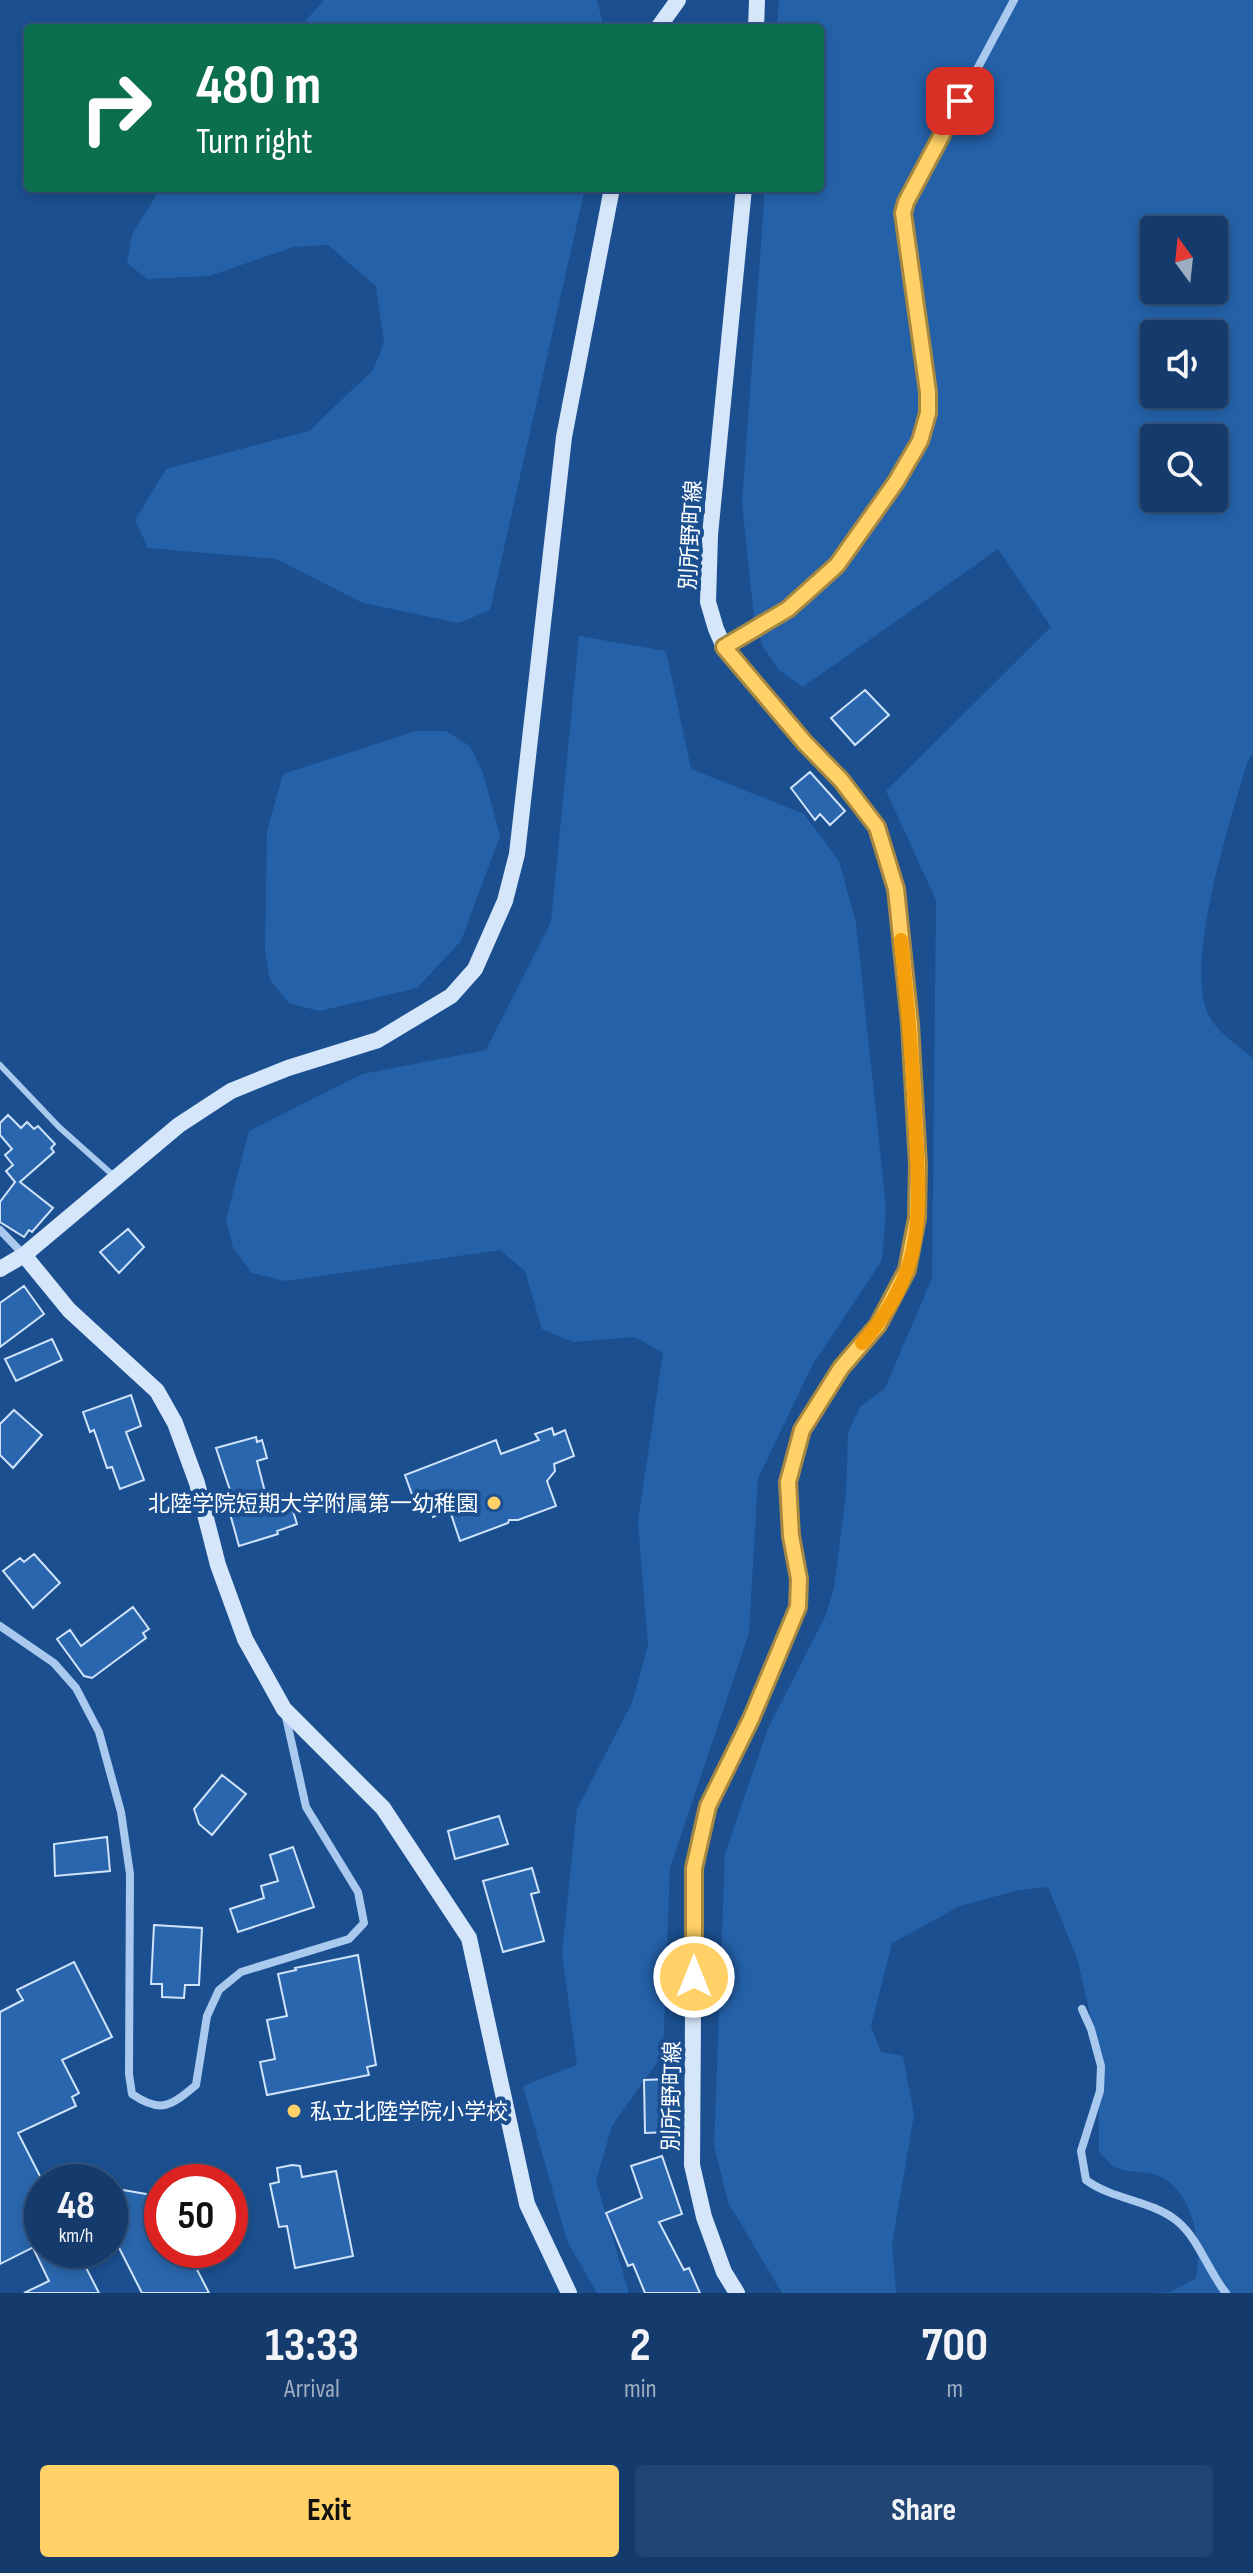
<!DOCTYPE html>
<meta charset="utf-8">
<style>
:root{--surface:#143b6b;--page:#214673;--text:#f1f3f6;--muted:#9dadc1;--line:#33557e;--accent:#ffd166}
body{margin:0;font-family:"Sofia Sans Condensed","Noto Sans JP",sans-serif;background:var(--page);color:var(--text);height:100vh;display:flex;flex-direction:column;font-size:30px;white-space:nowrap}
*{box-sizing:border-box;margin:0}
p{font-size:26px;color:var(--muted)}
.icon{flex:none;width:44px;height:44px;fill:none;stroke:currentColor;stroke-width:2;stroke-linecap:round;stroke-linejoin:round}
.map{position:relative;height:2293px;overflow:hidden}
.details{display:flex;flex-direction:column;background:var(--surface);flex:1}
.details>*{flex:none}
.top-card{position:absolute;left:24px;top:24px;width:800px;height:168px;border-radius:8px;box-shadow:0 4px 12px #0003,0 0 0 2px var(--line);background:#0b6e4f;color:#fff;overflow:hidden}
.needle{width:52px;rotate:345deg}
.fabs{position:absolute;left:1140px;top:216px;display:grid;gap:16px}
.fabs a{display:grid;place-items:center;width:88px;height:88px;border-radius:8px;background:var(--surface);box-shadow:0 4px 12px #0003,0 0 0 2px var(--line);font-size:40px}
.speed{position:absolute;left:24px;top:2164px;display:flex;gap:16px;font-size:40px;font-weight:700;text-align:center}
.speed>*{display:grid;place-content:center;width:104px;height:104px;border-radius:50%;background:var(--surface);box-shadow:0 4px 12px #0003,0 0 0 2px var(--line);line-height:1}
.speed small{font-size:20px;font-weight:400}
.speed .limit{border:12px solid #d22;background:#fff;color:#111}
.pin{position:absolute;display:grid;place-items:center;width:68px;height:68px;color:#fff;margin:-34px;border-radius:16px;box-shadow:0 4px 12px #0006}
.me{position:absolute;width:88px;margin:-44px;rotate:0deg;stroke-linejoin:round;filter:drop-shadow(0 0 6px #0008)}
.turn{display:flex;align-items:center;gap:28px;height:168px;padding:0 40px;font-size:36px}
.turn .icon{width:104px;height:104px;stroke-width:2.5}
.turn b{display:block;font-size:56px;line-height:68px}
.eta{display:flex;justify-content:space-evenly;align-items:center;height:136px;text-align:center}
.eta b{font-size:48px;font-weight:700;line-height:56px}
.cta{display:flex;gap:16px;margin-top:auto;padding:16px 40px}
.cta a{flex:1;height:92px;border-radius:8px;background:var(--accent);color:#111;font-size:32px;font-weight:700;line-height:92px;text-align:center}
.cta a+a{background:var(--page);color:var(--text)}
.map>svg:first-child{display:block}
</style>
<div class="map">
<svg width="1253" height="2293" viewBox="0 0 1253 2293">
<rect width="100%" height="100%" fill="#1b4f8f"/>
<path fill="#2461a8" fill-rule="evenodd" d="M324,0H597L604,28H299Z
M779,0H1253V753L1247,763C1232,816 1179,975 1212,1021C1222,1035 1240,1047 1253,1058V2293H1151L1171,2292L1196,2278C1202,2246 1194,2193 1161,2177C1147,2170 1126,2174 1113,2166C1108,2162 1103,2156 1099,2152L1098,2048L1077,1958L1048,1887L1019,1890L960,1906L892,1943L871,2026L881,2052L903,2056L914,2115L892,2245L896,2293H782L728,2202L714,2146L725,1854L768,1728L825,1617L834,1588L846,1494L848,1433L860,1407L885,1388L932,1278L936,900L886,791L1051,627L998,549L803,687L779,670L763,647L754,617L742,503L765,188H820V28H777ZM1154,230H1214V290H1154ZM1154,334H1214V394H1154ZM1154,438H1214V498H1154Z
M161,188H585L490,610L459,623L363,603L276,559L148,548L135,520L166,469L309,431L373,370L384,343L376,286L328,245L294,247L209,276L147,279L127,263L132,234Z
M579,636L666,651L691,769L804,814L839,861L856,923L886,1207L882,1260L813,1364L758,1478L749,1633L670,1868L663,2054L612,2126L596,2181L629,2293H597L567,2241L523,2086L577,2065L562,1953L577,1809L632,1703L648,1645L638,1521L663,1353L635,1337L573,1342L542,1329L525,1271L500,1250L285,1281L252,1273L233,1248L226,1219L249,1131L362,1074L486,1050L551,922Z
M416,731H446L470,746L483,773L500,836L461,941L417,988L320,1011L290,1004L270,980L265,950L267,831L283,774Z"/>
<path fill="#2a66ad" stroke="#cfe3fa" stroke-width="2" d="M865,690L889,715L855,745L831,718Z
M810,772L845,811L830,825L820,814L815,820L791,788Z
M8,1115L21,1128L27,1122L34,1129L38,1126L55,1144L51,1148L54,1152L20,1182L53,1208L32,1232L29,1230L24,1237L0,1222V1202L15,1182L6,1171L13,1165L5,1155L12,1149L0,1135V1123Z
M128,1229L144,1247L119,1273L100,1252Z
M24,1286L44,1314L0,1347V1303Z
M52,1339L62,1360L16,1381L5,1359Z
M131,1395L141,1426L126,1432L144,1480L120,1489L112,1467L107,1468L94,1430L90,1432L83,1412Z
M14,1410L42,1435L13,1468L0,1455V1424Z
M552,1428L554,1435L565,1430L574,1456L554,1464L555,1471L547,1481L556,1506L518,1520H509L508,1523L460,1541L450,1511L433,1517L426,1496L414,1500L405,1475L496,1440L501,1454L539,1440L535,1434Z
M256,1437L257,1442L262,1440L267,1458L257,1461L267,1500L282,1495L283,1499L289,1498L297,1524L277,1531L278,1534L239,1546L229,1510L236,1508L216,1448Z
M34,1554L60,1583L33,1608L3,1571L20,1558L24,1562Z
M133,1607L149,1629L143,1633L146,1638L92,1678L84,1676L57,1639L70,1630L81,1646Z
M222,1775L246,1794L212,1835L199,1824L194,1809Z
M499,1816L508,1844L455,1859L448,1831Z
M107,1837L110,1871L55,1876L54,1844Z
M293,1847L314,1907L238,1932L230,1909L264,1898L261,1886L278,1881L270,1855Z
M532,1868L539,1892L531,1894L544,1941L503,1952L483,1881Z
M154,1925L202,1928L199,1985H185L184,1998L162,1997V1984H151Z
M358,1955L376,2065L367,2067L369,2075L267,2095L260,2062L275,2059L267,2020L287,2016L278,1974L296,1970L295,1968Z
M74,1962L112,2037L62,2060L79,2093L72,2097L76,2106L18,2133L42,2180V2243L0,2264V2012L23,2000L17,1990Z
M669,2079L670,2132L645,2133L644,2080Z
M662,2156L682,2214L659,2222L684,2270L689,2268L700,2293H645L633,2264L628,2266L606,2213L642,2198L631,2166Z
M292,2165L300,2166L302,2177L336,2171L353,2256L295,2268L287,2226L279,2227L270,2184L279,2182L277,2168Z
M123,2190L146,2194L162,2206V2250H187L209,2293H142L110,2230V2192Z
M34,2250H77L99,2293H24L49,2281Z"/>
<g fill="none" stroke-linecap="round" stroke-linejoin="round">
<path stroke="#a9c9ee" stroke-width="6" d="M0,1065L59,1127L115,1177"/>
<path stroke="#a9c9ee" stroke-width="8" d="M724,647L788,609L837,565L896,482L920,441L928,413V392L903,213L906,202L1014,0
M0,1230L24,1255
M0,1626L54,1663L76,1688L99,1732L121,1812L130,1874L129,2074L132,2094C161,2114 171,2106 196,2085L207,2016L219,1990L241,1972L349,1939L364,1923L358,1892L306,1807L285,1713
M1082,2009L1091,2029L1101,2066L1100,2091L1081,2151L1086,2180C1113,2200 1151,2200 1177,2221C1199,2239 1208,2271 1226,2293"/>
<path stroke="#d6e6fa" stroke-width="16" d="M658,28L678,0
M756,28L757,0
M24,1255L69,1310L157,1391L175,1423L197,1483L218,1565L245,1639L284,1709L383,1808L469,1938L527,2204L569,2293
M0,1269L24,1255L179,1125L231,1091L288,1068L378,1040L451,996L475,969L505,901L517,854L564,437L612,188
M737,2293L724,2272L704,2217L692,2165L694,1868L708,1806L751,1719L798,1607L799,1579L791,1536L788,1482L802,1430L841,1368L878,1325L907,1270L917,1218L918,1165L910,1024L896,889L877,827L841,780L805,743L724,647L716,629L708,602L710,535L744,188"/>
</g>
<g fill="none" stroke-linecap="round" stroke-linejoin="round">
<g stroke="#a68842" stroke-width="20">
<path id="route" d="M694,1977V1868L708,1806L751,1719L798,1607L799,1579L791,1536L788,1482L802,1430L841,1368L878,1325L907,1270L917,1218L918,1165L910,1024L896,889L877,827L841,780L805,743L724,647L788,609L837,565L896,482L920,441L928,413V392L903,213L906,202L960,101"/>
</g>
<use href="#route" stroke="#ffd166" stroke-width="14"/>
<path stroke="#f59e0b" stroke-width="14" d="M862,1343C880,1323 897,1296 907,1270C924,1223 917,1161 915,1111C912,1054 907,997 901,940"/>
</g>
<g fill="#ffd166" stroke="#1b4f8f" stroke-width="3">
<circle cx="494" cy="1503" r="8"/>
<circle cx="294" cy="2111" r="8"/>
</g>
<g text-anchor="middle" stroke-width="8" stroke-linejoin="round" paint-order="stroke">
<g font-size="22" fill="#fff" stroke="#1b4f8f">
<text transform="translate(690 535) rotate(-87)" y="8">別所野町線</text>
<text transform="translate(671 2096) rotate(-89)" y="8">別所野町線</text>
</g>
<g font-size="22" fill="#fff" stroke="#1b4f8f" text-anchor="end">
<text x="478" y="1511">北陸学院短期大学附属第一幼稚園</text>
<text x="310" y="2119" text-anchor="start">私立北陸学院小学校</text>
</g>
</g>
</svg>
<div class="fabs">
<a><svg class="needle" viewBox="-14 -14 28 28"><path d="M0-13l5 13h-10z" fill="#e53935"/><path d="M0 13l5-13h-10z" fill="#9dadc1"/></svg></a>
<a><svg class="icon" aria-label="sound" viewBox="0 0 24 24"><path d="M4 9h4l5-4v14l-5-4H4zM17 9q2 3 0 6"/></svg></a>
<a><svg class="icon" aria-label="search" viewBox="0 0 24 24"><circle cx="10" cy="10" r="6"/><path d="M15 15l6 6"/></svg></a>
</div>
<div class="speed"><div>48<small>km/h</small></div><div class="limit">50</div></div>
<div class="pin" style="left:960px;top:101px;background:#d93025"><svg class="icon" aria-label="arrive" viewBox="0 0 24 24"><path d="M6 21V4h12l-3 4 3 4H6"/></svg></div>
<svg class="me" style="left:694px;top:1977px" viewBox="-20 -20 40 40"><circle r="17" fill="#ffd166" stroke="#fff" stroke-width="3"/><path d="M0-11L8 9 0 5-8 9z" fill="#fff"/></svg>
<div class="top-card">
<div class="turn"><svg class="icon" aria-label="right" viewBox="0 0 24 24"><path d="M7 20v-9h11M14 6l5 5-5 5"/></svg><div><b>480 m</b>Turn right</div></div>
</div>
</div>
<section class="details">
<div class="eta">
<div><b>13:33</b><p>Arrival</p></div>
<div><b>2</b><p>min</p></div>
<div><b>700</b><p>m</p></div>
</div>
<div class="cta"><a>Exit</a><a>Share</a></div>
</section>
